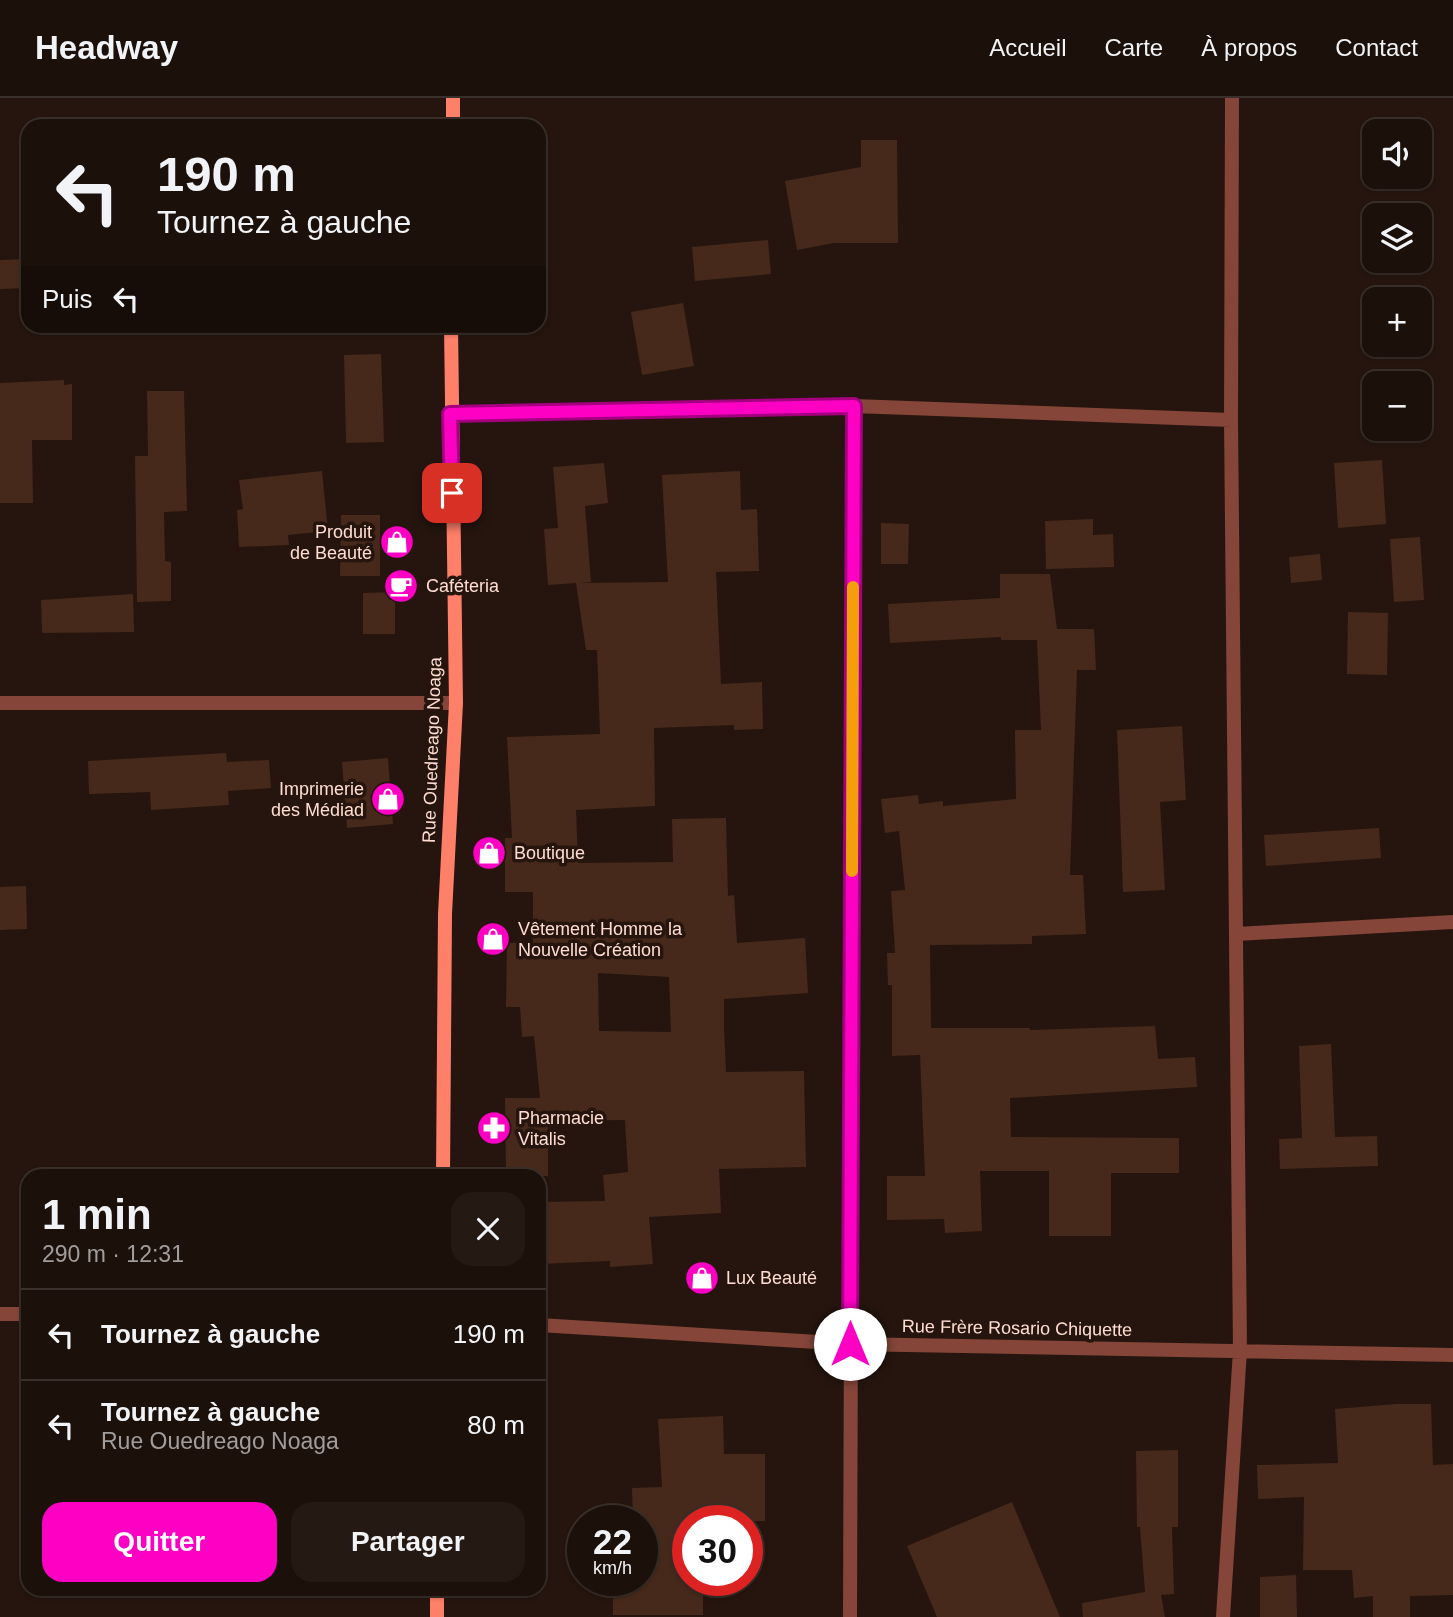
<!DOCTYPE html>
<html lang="fr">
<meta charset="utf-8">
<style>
:root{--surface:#1c100a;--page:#251913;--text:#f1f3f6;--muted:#a09d9c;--line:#3a302b;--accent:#fd00c4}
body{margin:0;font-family:Arial,sans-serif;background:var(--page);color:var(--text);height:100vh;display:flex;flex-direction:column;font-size:26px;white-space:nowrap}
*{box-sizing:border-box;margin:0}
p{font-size:23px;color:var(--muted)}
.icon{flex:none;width:38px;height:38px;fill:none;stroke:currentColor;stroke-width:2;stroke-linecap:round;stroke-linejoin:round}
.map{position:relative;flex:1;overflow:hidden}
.panel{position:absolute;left:21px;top:1071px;width:525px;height:427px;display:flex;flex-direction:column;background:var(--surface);border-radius:21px;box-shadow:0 2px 5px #0004,0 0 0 2px var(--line)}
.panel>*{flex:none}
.hud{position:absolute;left:21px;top:21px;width:525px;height:214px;border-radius:21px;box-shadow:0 2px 5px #0004,0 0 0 2px var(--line);background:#1c100a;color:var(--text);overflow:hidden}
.fabs{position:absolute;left:1362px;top:21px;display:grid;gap:14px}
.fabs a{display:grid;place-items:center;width:70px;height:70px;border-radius:14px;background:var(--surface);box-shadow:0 2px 5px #0004,0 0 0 2px var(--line);font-size:35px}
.speed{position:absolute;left:567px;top:1407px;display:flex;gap:14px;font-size:35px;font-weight:700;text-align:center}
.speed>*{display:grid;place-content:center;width:91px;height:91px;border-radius:50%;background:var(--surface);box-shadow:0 2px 5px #0004,0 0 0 2px var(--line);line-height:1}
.speed small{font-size:18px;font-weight:400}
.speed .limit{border:10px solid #d22;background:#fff;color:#111}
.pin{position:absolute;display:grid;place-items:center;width:60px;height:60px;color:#fff;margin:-30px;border-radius:14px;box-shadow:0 4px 10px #0006}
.me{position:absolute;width:77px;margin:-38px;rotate:0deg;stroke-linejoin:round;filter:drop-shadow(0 0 5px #0008)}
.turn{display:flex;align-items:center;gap:24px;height:147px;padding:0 21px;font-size:32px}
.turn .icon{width:91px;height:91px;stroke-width:2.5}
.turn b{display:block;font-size:49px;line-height:60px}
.then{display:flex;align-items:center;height:66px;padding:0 21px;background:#0003;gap:14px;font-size:26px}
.round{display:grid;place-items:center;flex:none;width:74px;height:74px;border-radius:21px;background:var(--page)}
.overview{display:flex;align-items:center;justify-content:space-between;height:119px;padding:0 21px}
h1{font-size:42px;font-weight:800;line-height:52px}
.action{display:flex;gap:14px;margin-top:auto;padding:14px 21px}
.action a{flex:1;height:80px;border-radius:21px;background:var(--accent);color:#fff;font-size:28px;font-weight:800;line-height:80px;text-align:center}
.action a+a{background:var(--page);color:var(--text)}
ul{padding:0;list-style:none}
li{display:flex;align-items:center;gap:21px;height:91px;padding:0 21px;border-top:2px solid var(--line)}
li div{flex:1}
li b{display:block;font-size:26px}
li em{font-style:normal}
header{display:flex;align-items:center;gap:42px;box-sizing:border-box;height:98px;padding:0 35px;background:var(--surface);border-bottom:2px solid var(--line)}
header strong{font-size:33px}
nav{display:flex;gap:38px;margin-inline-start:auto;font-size:24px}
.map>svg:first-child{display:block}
</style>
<header>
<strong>Headway</strong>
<nav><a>Accueil</a><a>Carte</a><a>À propos</a><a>Contact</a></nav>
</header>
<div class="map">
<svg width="1453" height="1519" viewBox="0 0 1453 1519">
<rect width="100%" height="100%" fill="#25150e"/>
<path fill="#46291a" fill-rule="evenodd" d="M861,42H897L898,145H834L797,152L785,83L861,69Z
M768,142L771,176L695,183L692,149Z
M28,161V190L0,191V162Z
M683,205L694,268L642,277L631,214Z
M381,256L384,344L346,345L344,257Z
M64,282V287L72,286V342H32L33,405H0V285Z
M147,293H184L187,413L164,414L165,463L171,464V503L137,504L135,358H148Z
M1382,362L1386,426L1338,430L1334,365Z
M604,365L608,405L585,408L591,484L579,485L668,484L662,377L740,373L741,412L757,411L759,473L716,474L721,586L762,584L763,631L734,632V627L654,630L655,708L576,712L578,765L673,764L672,721L726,720L728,798L734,797L737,845L805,840L808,895L724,901V929L726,974L804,973L806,1069L719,1071L721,1115L649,1119L653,1166L610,1169V1163L539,1166V1104L605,1103L603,1077L628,1074L625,1022L548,1023V1078H506L505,1000H540L534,938L522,939L520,909H506L507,845L533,844V794H505V740H512L507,639L600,636L597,552H586L576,485L548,487L544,431L558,430L553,369ZM598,875L669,879L671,934L599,933Z
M322,373L328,433L288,437L289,447L239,449L237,412L243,411L239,382Z
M341,417H380V478H340Z
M1093,421V437L1113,436L1114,469L1046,471L1045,423Z
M881,425L909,426L908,466H881Z
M1420,439L1424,502L1394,504L1390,441Z
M1320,456L1322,482L1291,485L1289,459Z
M1000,476H1050L1057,531H1094L1096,572H1077L1070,777H1083L1086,836L1032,838V846L930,847L931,930H1030V932L1155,928L1158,961L1195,959L1197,989L1010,1000L1011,1039L1179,1040V1075H1111V1138H1049V1073H980L982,1133L945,1135L944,1121L887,1122V1078H925L920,957L892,958V887H888L887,855H895L891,793L905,792L899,733L885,735L881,701L918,697L919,706L943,703V708L1016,701L1015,632H1041L1037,542H1001V539L890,545L888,506L1000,500Z
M395,494V536H363V495Z
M133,496L134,534L42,535L41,502Z
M1348,514L1388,515L1387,577L1347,576Z
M1182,628L1186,702L1160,704L1165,792L1123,794L1117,632Z
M226,655L227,664L269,662L271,690L228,693L229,707L151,712L150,694L89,696L88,663Z
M388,660L393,726L347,730L342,664Z
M1379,730L1381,760L1266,768L1264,737Z
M26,788L27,831L0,832V789Z
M1331,946L1335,1039L1377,1038L1378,1068L1280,1071L1279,1041L1302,1040L1299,948Z
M1396,1306H1431L1433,1367L1453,1366V1497L1410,1498V1519H1373V1498L1354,1500L1352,1472H1303L1304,1399L1258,1401L1257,1367L1338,1365L1335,1311Z
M723,1318L724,1356H765V1423H688V1482H703V1517H613V1482H642V1423H633L632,1390L662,1389L658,1321Z
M1178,1352V1429H1172L1174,1496L1161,1497L1165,1519H1083L1082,1505L1145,1494L1140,1429H1137L1136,1353Z
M1012,1404L1060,1519H937L907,1448Z
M1296,1477L1297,1519H1260V1479Z"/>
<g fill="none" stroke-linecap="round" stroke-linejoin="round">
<path stroke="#854539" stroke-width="14" d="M450,316L854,308L1231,322
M0,605H456
M1236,836L1453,824
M0,1216H28
M539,1227L850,1246L1453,1257
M850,1519L854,308
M1223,1519L1240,1252L1231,322L1232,0"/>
<path stroke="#ff8069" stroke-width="14" d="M453,28V0
M443,1078L445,816L456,605L451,228
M437,1519V1491"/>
</g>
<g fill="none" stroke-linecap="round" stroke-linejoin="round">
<g stroke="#a4007f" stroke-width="18">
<path id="route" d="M452,395L450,316L854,308L850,1246"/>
</g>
<use href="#route" stroke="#fd00c4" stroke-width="12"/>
<path stroke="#f59e0b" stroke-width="12" d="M852,773L853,489"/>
</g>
<defs>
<g id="shop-disc" transform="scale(1.75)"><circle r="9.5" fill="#fd00c4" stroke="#25150e"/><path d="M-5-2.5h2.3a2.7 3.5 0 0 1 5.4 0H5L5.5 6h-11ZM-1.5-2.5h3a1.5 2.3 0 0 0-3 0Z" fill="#fff"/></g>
<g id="cafe-disc" transform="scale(1.75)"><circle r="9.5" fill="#fd00c4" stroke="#25150e"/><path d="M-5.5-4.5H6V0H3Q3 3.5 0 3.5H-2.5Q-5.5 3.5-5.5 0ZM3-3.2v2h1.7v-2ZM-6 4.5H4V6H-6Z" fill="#fff"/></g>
<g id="pharmacy-disc" transform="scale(1.75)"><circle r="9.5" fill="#fd00c4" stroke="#25150e"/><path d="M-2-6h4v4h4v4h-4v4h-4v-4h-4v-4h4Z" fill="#fff"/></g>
</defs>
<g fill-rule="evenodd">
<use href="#shop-disc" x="397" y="444"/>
<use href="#cafe-disc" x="401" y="488"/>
<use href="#shop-disc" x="388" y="701"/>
<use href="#shop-disc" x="489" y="755"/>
<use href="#shop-disc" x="493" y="841"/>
<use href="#pharmacy-disc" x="494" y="1030"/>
<use href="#shop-disc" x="702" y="1180"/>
</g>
<g text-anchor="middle" stroke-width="7" stroke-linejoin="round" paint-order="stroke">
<g font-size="18" fill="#ffddd2" stroke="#25150e" text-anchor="start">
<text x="372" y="440" text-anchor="end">Produit<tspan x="372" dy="21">de Beauté</tspan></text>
<text x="426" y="494">Caféteria</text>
<text x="364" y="697" text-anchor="end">Imprimerie<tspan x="364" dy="21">des Médiad</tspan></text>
<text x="514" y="761">Boutique</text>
<text x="518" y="837">Vêtement Homme la<tspan x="518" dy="21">Nouvelle Création</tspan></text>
<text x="518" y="1026">Pharmacie<tspan x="518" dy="21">Vitalis</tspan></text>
<text x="726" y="1186">Lux Beauté</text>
</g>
<g font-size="18" fill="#ffddd2" stroke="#25150e">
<text transform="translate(432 652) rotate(-88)" y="6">Rue Ouedreago Noaga</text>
<text transform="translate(1017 1230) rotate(1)" y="6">Rue Frère Rosario Chiquette</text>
</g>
</g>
</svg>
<div class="fabs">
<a><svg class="icon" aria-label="sound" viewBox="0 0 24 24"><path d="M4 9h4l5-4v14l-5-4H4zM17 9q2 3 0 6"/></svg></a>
<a><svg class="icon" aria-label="layers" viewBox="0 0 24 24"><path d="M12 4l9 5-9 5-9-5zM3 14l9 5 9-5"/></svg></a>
<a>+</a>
<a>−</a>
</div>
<div class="speed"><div>22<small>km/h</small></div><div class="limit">30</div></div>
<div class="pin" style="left:452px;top:395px;background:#d93025"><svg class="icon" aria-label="arrive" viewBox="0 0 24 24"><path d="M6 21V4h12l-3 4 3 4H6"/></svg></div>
<svg class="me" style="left:850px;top:1246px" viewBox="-20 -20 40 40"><circle r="19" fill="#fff"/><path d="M0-13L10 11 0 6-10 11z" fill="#fd00c4"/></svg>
<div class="hud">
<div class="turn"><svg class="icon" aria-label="left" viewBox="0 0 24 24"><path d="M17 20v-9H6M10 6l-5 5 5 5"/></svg><div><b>190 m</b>Tournez à gauche</div></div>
<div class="then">Puis<svg class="icon" aria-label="left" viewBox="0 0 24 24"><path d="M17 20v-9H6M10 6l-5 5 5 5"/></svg></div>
</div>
<section class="panel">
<div class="overview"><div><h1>1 min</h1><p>290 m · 12:31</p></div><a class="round"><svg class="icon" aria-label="close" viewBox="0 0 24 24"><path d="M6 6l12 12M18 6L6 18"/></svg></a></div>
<ul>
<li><svg class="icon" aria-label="left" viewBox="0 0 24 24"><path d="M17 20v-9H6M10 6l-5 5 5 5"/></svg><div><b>Tournez à gauche</b></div><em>190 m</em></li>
<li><svg class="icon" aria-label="left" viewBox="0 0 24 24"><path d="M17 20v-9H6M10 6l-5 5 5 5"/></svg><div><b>Tournez à gauche</b><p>Rue Ouedreago Noaga</p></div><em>80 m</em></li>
</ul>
<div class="action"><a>Quitter</a><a>Partager</a></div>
</section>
</div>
